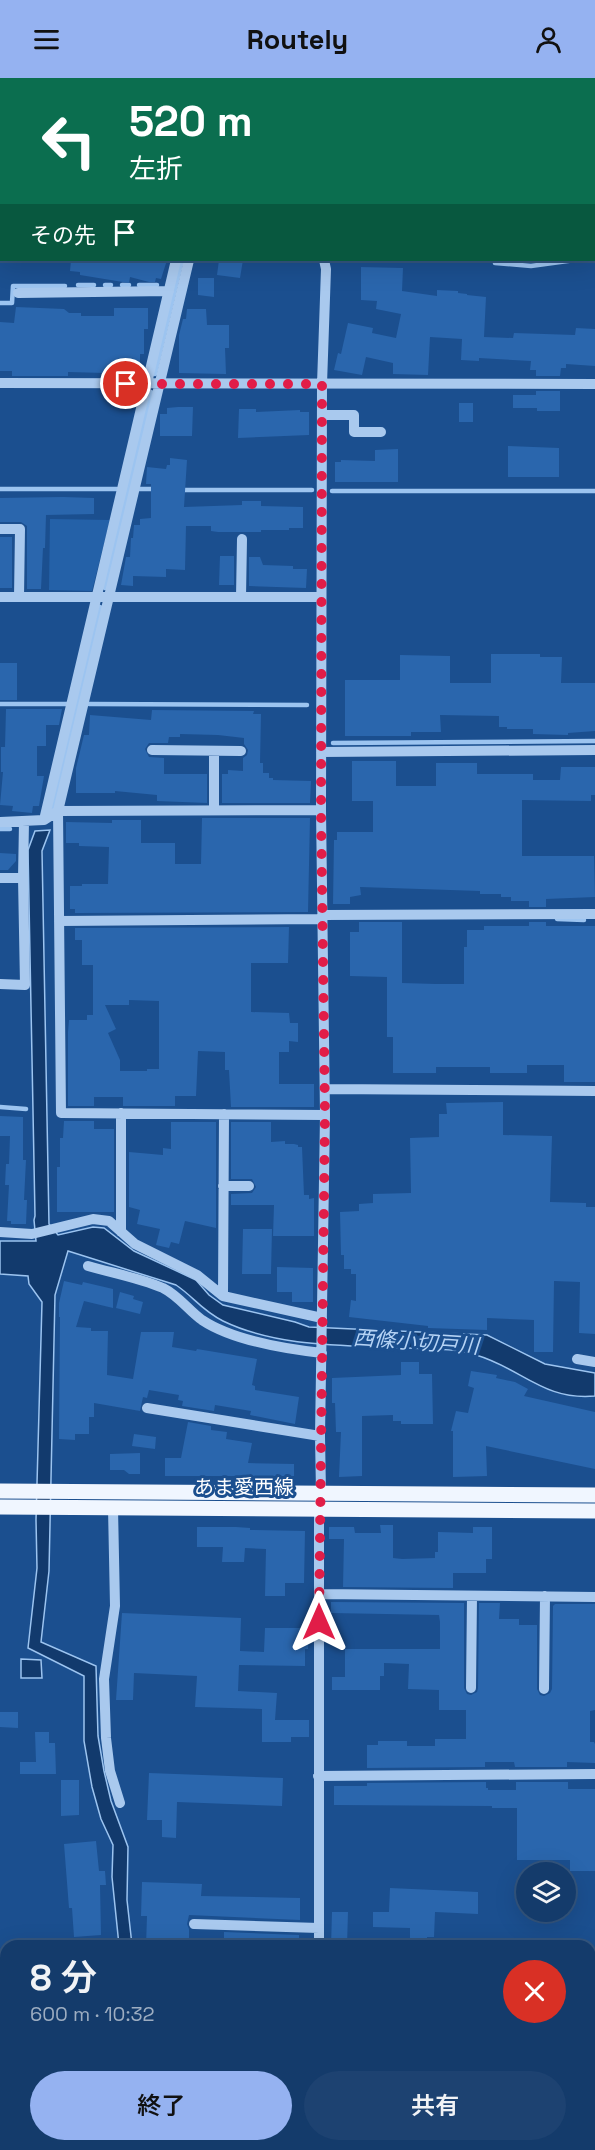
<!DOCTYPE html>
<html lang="ja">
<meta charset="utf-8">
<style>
:root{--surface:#143b6b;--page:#1d4271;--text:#f1f3f6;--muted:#9dadc1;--line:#33557e;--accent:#95b2f1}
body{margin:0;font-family:"Space Grotesk","Noto Sans JP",sans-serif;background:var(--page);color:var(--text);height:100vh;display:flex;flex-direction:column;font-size:22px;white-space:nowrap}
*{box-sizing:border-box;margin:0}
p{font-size:20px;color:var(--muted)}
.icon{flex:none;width:33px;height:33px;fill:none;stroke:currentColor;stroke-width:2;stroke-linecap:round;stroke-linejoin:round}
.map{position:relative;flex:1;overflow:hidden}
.sheet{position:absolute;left:0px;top:1862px;width:596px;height:212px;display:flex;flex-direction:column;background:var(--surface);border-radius:18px 18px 0 0;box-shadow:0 6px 24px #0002,0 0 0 2px var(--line)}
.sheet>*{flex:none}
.banner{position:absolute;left:0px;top:0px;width:596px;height:183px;box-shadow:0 6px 24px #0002,0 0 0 2px var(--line);background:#0b6e4f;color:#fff;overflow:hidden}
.tools{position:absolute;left:516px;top:1784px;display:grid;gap:12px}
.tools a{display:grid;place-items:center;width:60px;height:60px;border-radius:50%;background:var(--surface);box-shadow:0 6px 24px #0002,0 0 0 2px var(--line);font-size:30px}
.pin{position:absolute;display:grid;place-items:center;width:51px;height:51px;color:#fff;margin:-26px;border:3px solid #fff;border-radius:50%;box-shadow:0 2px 6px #0007}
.me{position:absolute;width:66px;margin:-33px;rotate:0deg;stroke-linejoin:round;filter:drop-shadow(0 0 4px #0008)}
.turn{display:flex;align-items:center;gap:21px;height:126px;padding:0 30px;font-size:27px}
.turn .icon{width:78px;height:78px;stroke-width:2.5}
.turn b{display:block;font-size:42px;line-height:51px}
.then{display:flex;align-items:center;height:57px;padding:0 30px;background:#0003;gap:12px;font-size:22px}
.round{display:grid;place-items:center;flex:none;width:63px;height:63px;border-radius:32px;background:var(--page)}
.headline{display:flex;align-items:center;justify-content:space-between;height:102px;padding:0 30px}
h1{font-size:36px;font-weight:600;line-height:45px}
.button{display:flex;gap:12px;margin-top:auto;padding:12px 30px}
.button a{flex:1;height:69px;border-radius:36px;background:var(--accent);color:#111;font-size:24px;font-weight:600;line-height:69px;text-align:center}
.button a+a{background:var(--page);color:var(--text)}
header{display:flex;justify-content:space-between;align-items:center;height:78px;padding:0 30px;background:var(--accent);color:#111;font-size:27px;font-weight:600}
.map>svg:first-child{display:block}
</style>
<header><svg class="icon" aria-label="menu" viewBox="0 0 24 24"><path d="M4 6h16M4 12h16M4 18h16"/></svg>Routely<svg class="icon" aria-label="person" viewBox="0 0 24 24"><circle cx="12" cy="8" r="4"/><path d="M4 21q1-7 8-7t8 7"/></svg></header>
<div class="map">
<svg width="595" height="2072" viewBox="0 0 595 2072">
<rect width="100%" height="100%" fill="#1b4f8f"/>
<path fill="#2461a8" d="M50,441L110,442L92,513L49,512Z"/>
<path fill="#123a6d" stroke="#9cc4f0" stroke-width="1.5" d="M50,752L42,773L49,1146L58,1157L93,1149L104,1150L134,1173L196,1202L209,1217L223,1227L295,1244L309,1249L487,1257L545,1286L595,1295V1318C544,1323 521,1290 476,1277C454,1270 430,1271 408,1270C346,1267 279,1270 223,1243C201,1232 194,1219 176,1207L68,1173L55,1217L49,1493L41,1564L96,1588L98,1658L104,1693L111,1723L128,1769L127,1822L132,1867H119L112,1799L113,1767L101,1741L92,1709L84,1663V1598L28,1570L37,1490L36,1442L42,1224L29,1206L28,1198L0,1196V1163H36L34,1142L35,1138L28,772L35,753Z
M21,1581L41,1582L42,1600H21Z"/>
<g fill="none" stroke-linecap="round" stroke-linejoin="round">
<path stroke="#9cc4f0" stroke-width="4.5" d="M433,0L442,2
M529,0L538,2
M594,178H595
M495,185L531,188L575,182
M78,207H94
M105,207H111
M122,207H129
M139,207H157
M0,225H12L13,208H65
M155,296L182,182
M0,411H117
M139,411H156
M180,412H312
M332,413H595
M105,510L151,314
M0,626H67
M89,626L307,627
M333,665L595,663
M53,730L100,529
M0,751H10
M557,841L584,842
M0,1029L26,1031"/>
</g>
<path fill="#2a66ad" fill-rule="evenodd" d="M71,182H167L161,201L156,200L155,204H149L130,199L129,205L80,197V194L70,193Z
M219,182H243L240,200L217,197Z
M361,189L403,190L402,213L437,218V212L458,213V215L467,216V217L486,219L484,259L513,260L514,255L575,257L576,250L595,251V288L566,286V290H561L560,298H536V292H530L531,283L479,280V283L461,282L462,261L430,259L428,297L393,296V285L366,279L362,297L334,292L338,275L341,276L348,245L373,250L372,255L396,260L401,236L376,231L377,223L361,222Z
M198,200H214V219L198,217Z
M16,229L64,231L69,235H81V238H114V230H148V251H144V276H140V298H105V295L68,294V298H12V293H0V244L14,245Z
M187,231H206L207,247H229V270H225L226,296L179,295V257L183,241H186Z
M536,313H560V333H537V330H513V317H536Z
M459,325H473V344H459Z
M178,329H193L192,358H160V336H167V330Z
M239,331H256V334L300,332V334H309V357L238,360Z
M508,368L559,370V399H508Z
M398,371V404H335V384H341V382L375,383V372Z
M170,380L187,382L184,429L242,427V423H261V428L303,429V450H289V452H261V454H218L211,453V448H186L185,492L166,491V499L133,498V508L121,507L126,479H130L131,460H133L134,447H140V441L151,440V406H146L147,389L166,391L167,387H170Z
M63,419L94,420V436L46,437L45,470H43L41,511H27V448L21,444H0V420Z
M0,459H12V510H0Z
M220,478H234V507H219Z
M249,479H260L263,487L293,488V491H307L306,510L249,508Z
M491,576H540V579H562L561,605H595V653L568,655V657L533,656V651H507V649H499V638L440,637L441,654H411V658H345V602H400V577L450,578V605H491Z
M0,585H17V622H0Z
M6,631H62L59,647H46V668H37V698H44L39,728H33L32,735L12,733L13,728L0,727L3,694H1V669H5Z
M152,632L254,633L253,636H261L260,685H263V695H269V700H273V702L311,703L310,725H222V696H228V692L243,693V680L247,677L248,672L244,666V660L218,657L180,656V659H169L168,665H149L145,671L149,679L164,680V696H207V725L157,723V717L115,713V715H76V690L84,657H89L90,637L151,642Z
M352,683H396V708H436V685H477V696H533V702H560L561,689H595V717H591V723L522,722V778H594L595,819L546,821V829H529V823H511V819H501V816H480V813L360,809L361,817L350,819V826H333L334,762H337V754H373V723H352Z
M202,740H310L308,834L75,835V831H70V808H82V806H108L109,769L79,768V765H66V744L112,745V742H141V765H175V786H201Z
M0,775L16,776V783L8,792H0Z
M359,844H402V905L436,906H464V869H467V852H484V848H529V844H546V848H595V1004H564V987H527V995H490V989H436V995H393V959H387V899L350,898V854H359Z
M289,849L288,885H251V934L289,935L290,945H298V964L289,963V974H279V1006H314V1029H231L229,992H225V974L198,973L196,1018H175V1028H123V1019H94V1028H68V954L69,942H87V937H93V887H82V862H75V850ZM129,922L159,923V991H147V993H120V982L108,955L116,951L105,927H129Z
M503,1024V1057L552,1058L550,1124L586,1125V1129H595V1256L579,1255L580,1204L554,1203L553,1274H534V1242L487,1240V1252L428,1250V1248L349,1239L351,1222L356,1223V1196H351V1191H344V1177H341L340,1134L359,1133V1126L373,1125V1116L411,1115L410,1060L439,1059V1036H447L446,1025Z
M0,1038L23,1039V1082H26L24,1122H27L26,1146H11V1143H7L9,1107H5L6,1086H9L10,1058H0Z
M64,1043H94V1051H114V1134H57V1089H60V1060H63Z
M171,1044H216V1150L185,1143L179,1166L171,1164L169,1170L156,1167L160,1151L137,1146L140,1132L129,1129V1074L163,1077V1070L171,1071Z
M231,1044H271V1064L285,1063V1066H294L298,1067V1069H302L304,1117H309V1121L314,1120V1158H273L274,1127H231V1116L252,1115L256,1109L252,1101H231Z
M243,1151H272L271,1196H242Z
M277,1189L313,1190V1224H292V1214H277Z
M64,1203L82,1207L83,1204L113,1211V1230L84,1223L76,1249L91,1250V1253H108L107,1297L133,1301L141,1254H174L172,1269L196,1273L197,1271L257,1281L252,1307L255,1308V1312L299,1319L295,1346L250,1337L251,1333L215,1327L214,1333L182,1328L183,1323L178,1322L179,1317L149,1312L147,1320L143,1319L140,1333L94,1325V1339H89V1356H75V1362L59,1361L60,1239H59V1225Z
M120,1214L134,1218L133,1221L143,1224L140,1236L116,1230Z
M401,1284H419V1296H432L433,1346H401V1343H393V1337L362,1338V1398L339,1399L341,1354H336L335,1325H332V1300L401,1297Z
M471,1293L497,1297L496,1300L515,1304L528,1311L524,1318L595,1334V1391L486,1368L487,1398L453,1399V1353H451L456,1333L468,1335L474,1310L468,1308Z
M188,1344L211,1348V1352L227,1354L226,1361L252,1365L248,1385L294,1386V1398H165V1380H181Z
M134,1356L156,1359L155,1371L132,1368Z
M140,1375V1396H129L124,1392H110V1376Z
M380,1447H393V1480L402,1481L435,1480V1474H438V1454L473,1455V1449H492V1481H486V1495H453V1510L343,1509L344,1461H329V1449H354L355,1455H381Z
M197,1449H236L250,1450V1452L305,1453L304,1505H285V1518H265L266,1471L245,1470L244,1484H222L223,1469H197Z
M331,1524L464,1525V1610L467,1616L471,1617L477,1614L478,1610L479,1525H500L499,1541H519V1547H537V1611L540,1617L544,1618L550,1615L552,1611L553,1528L555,1526H595V1632L590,1633V1664H594L595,1666V1685L567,1684V1689H515L514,1684H485V1689L367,1690V1667H378V1663H407V1668H435V1661H466V1632H439V1612L408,1611L409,1586L384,1585V1598H380V1612H332V1599H345V1571H440V1544L439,1537L331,1535Z
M122,1535L241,1540L240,1573L264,1574L265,1550H309L308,1571H305V1588L239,1587L238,1613L277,1615L275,1642H309V1659H291V1664H262V1631L195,1629L197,1598L134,1595L133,1622H116Z
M0,1634H18V1650L0,1649Z
M35,1654H49V1665H55L56,1696H20V1684H36Z
M149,1695L283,1700L282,1728L177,1724L176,1760L162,1759V1742H147Z
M61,1702H79V1737L61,1738Z
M486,1704V1710H488V1712H516V1704H568V1711H595V1793H570V1782H517V1730H492V1728L334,1727V1708H367V1705Z
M96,1763L99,1793H105L106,1807H100L101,1857L74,1859L72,1830H69L64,1766Z
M142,1804L202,1806L201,1818L300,1820V1842L189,1837L187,1846L189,1851V1868H146L147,1838H141Z
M390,1810L478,1814V1836L435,1834L434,1859H427V1868H410V1850L373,1849V1834H389Z
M332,1834H348L347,1868H331Z
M224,1854L299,1857V1868H224Z"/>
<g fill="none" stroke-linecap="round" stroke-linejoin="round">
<path stroke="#a9c9ee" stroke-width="3" stroke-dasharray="3 4.5" stroke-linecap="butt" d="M590,1912H595"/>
<path stroke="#a9c9ee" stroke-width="10" d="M247,0L248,2
M487,0L496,2
M13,2L14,0
M366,2V0
M508,2L509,0
M587,2V0
M594,18H595
M0,85H2
M594,136L595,135
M594,168L595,167
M189,182L58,733L61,1035L325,1037
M18,215L169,213
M0,305L595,306
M322,337H354V354H381
M0,451H20L19,519
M0,519H321
M241,519L242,461
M152,672L241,673
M214,673V732
M321,674L595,672
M44,742L176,182
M0,744L44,742L58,733L321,732
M0,800H23
M322,837L595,836
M59,843L322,841
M0,906L25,907L23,800L24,744
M325,1011L595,1013
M223,1108H249
M0,1154L32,1156L93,1141L109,1143L135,1166L197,1197L223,1218L322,1240
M121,1154V1035
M88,1188C112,1195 140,1200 163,1210C179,1218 188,1232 202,1242C232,1262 286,1271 322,1275
M223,1218L224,1036
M577,1281L595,1284
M147,1330L320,1358
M113,1430L115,1528L104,1601L106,1660L110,1693L120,1725
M319,1516L595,1519
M471,1610L472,1518
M544,1611L545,1518
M318,1698L595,1696
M194,1846L319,1850
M319,1868V1431L321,1415L320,1358L325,1037L321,732L322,306L326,191L324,182
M319,2072V2067"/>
<path stroke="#f0f6ff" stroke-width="15" d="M0,1413L595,1417
M0,1429L595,1433"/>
</g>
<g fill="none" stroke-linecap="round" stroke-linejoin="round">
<path stroke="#e11d48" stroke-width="10" stroke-dasharray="0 18" d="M126,306H322L321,732L325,1036L319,1544"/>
</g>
<g text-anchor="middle" stroke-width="6" stroke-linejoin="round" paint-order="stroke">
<g font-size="20" fill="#fff" stroke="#1b4f8f">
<text x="244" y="1416">あま愛西線</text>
</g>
<g font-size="21" font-style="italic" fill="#b5d3f5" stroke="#1b4f8f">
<text transform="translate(416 1264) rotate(4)" y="7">西條小切戸川</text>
</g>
</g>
</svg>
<div class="tools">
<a><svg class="icon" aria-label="layers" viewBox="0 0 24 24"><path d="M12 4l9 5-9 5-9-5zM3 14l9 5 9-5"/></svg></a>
</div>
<div class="pin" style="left:126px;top:306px;background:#d93025"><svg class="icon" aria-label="arrive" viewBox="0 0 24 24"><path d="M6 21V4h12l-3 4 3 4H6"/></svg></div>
<svg class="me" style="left:319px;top:1544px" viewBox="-20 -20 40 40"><path d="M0-17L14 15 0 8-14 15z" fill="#e11d48" stroke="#fff" stroke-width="4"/></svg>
<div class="banner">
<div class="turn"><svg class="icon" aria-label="left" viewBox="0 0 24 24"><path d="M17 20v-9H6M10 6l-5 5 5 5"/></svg><div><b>520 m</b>左折</div></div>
<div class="then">その先<svg class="icon" aria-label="arrive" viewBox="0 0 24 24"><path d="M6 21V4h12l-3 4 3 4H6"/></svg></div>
</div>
<section class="sheet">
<div class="headline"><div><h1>8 分</h1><p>600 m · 10:32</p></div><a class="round" style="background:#d93025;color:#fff"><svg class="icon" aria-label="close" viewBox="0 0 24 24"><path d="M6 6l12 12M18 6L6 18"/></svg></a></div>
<div class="button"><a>終了</a><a>共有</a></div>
</section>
</div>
